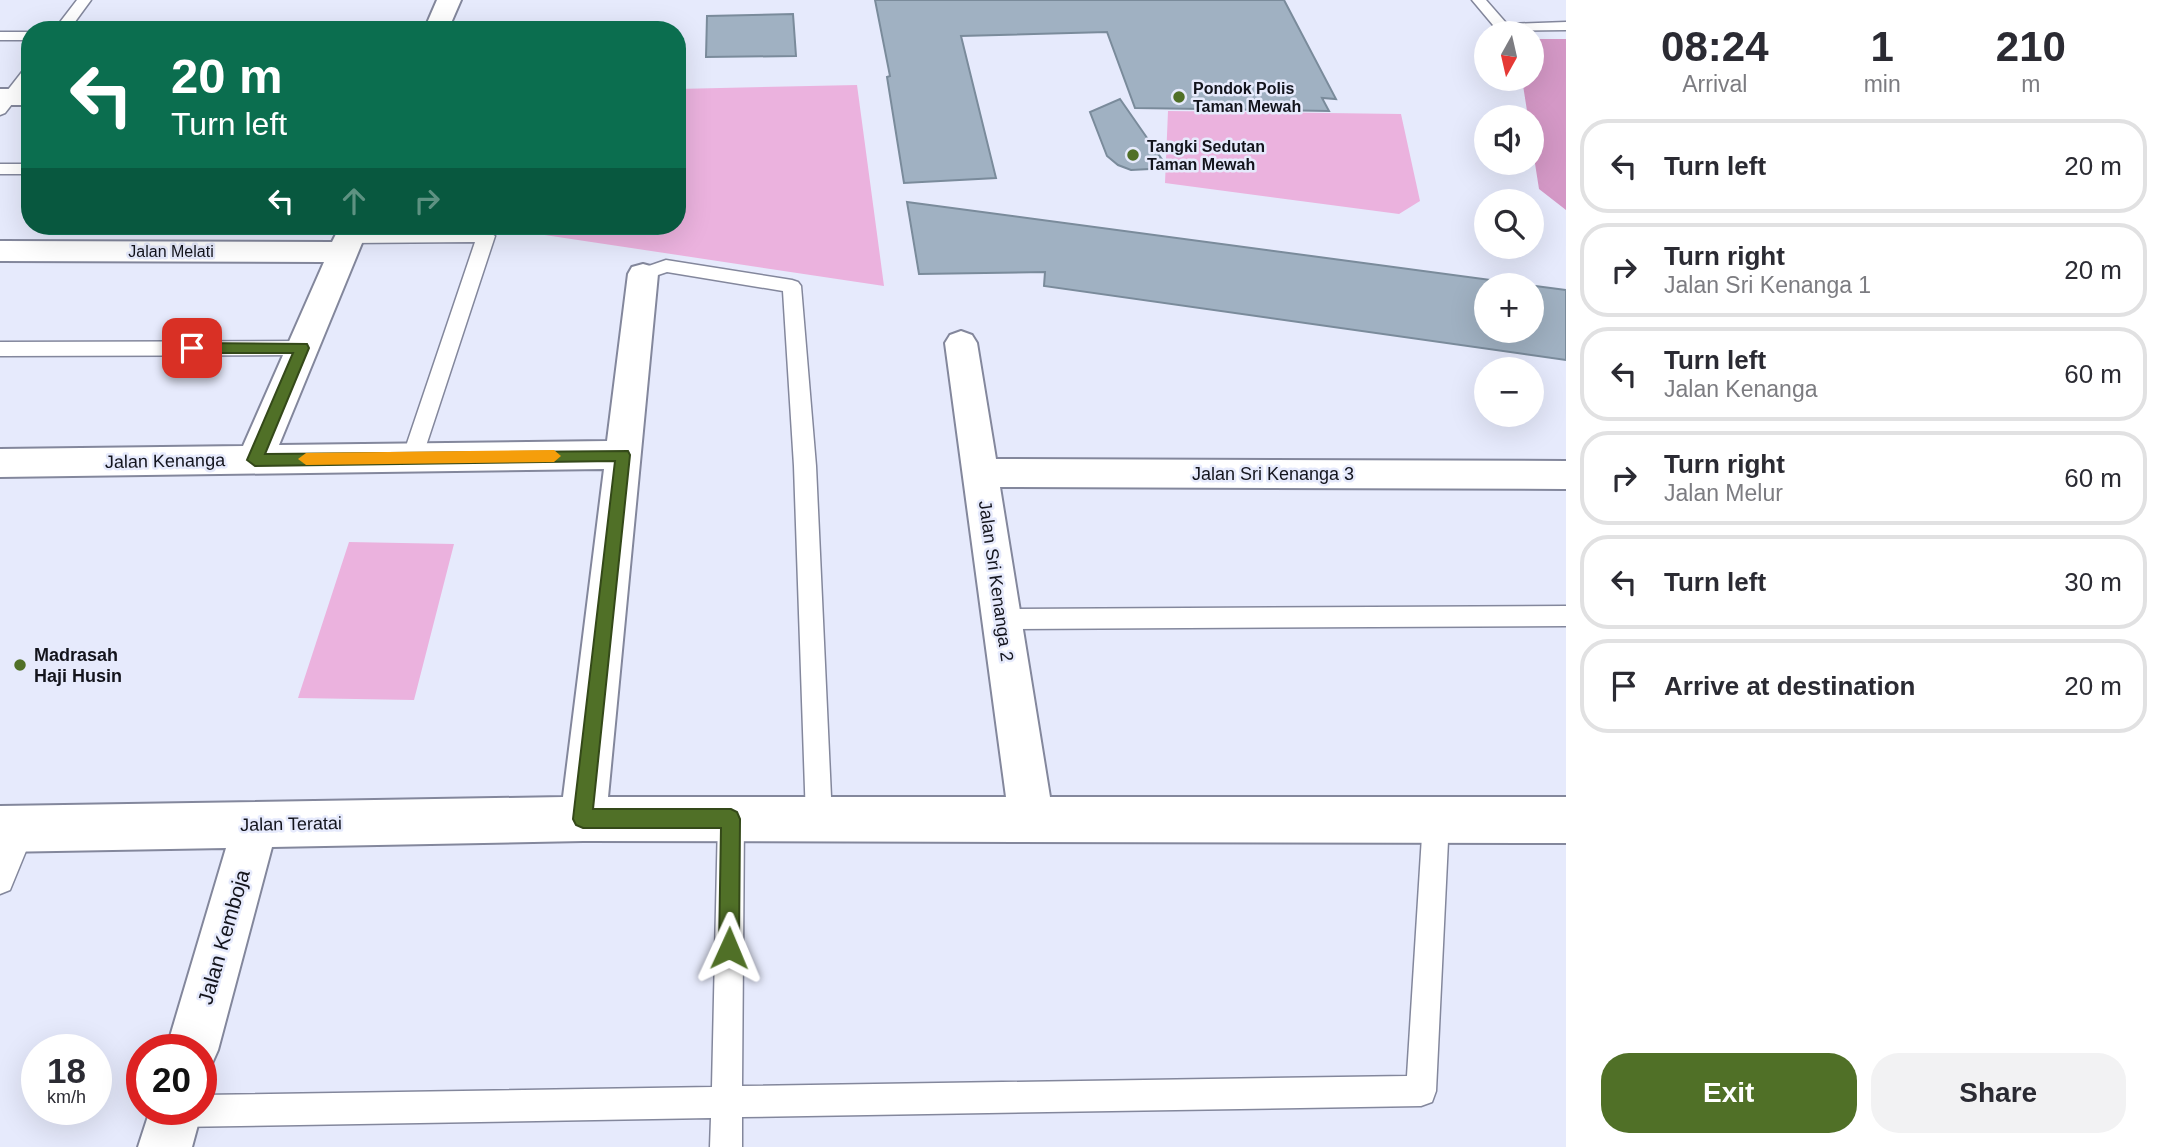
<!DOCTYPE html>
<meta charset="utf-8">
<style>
:root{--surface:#fff;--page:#f2f2f3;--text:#2b2b33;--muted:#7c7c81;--line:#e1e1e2;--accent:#507027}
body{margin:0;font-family:Arial,sans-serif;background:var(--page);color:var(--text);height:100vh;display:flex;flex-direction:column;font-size:26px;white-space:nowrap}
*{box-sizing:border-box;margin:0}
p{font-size:23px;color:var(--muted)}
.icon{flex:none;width:38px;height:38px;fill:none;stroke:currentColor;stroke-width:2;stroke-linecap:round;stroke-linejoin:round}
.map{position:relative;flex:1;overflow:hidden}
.details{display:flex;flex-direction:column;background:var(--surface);width:595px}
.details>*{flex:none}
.top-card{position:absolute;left:21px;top:21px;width:665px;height:214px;border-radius:28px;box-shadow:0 7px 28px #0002;background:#0b6e4f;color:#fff;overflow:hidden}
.needle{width:46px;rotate:188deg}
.controls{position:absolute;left:1474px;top:21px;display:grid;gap:14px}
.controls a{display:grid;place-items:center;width:70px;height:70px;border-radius:50%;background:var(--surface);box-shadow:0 7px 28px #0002;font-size:35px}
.speed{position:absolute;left:21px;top:1034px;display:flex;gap:14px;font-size:35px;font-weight:700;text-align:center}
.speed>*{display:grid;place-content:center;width:91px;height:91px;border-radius:50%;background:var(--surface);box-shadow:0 7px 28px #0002;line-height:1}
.speed small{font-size:18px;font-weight:400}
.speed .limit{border:10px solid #d22;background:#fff;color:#111}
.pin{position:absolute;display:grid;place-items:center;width:60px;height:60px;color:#fff;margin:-30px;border-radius:14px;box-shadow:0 4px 10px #0006}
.me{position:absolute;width:77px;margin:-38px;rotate:1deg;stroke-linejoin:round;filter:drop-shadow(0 0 5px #0008)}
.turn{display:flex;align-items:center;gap:24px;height:147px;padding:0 35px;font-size:32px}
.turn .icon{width:91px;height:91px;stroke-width:2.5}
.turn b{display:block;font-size:49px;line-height:60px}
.lanes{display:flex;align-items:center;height:66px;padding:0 35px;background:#0003;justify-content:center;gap:35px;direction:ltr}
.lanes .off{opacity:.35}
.eta{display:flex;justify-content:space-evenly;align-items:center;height:119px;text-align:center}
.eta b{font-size:42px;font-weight:600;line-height:49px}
.primary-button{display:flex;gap:14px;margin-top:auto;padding:14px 35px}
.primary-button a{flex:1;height:80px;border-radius:28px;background:var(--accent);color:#fff;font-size:28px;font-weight:600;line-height:80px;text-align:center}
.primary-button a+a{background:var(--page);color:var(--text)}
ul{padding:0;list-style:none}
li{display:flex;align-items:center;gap:21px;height:94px;margin:0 14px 10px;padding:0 21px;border:4px solid var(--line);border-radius:28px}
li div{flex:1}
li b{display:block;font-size:26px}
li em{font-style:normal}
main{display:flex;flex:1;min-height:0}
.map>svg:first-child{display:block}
</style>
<main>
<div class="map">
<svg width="1566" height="1147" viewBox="0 0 1566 1147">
<rect width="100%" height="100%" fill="#e6eafc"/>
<path fill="#ebb2de" d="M857,85L884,286L485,226H677V89Z
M1168,111L1401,114L1420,201L1399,214L1165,183Z
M349,542L454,544L414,700L298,698Z"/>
<path fill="#d498c6" d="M1534,39H1566V210L1539,189L1531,138V117H1528L1522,79H1531V42Z"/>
<path fill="#a0b1c2" stroke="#7a8b9b" stroke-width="2" fill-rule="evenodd" d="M875,0H1284L1336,99L1322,98L1329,111L1135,108L1107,32L961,36L996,178L904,183L887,77L890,76Z
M793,14L796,56L706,57L707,16Z
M1120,99L1168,168L1131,170L1118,165L1107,156L1090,112Z
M907,202L1566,290V360L1044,286L1045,272L919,274ZM1486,285H1531V331H1486Z"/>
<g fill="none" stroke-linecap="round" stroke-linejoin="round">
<g stroke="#83879c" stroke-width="3">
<path id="service" d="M77,0H91L69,30H54Z
M1472,0H1486L1507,24L1566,22V30L1498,31Z
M0,32H30V40H0Z
M30,67V81L5,113L0,115V100L25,68Z
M0,164H30V174H0Z
M486,230L495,236L422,458L419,464L412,466L405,464L402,458L475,242L349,243L340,237L349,231Z
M666,260L792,280L798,282L801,286L816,466L832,819L828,828L819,832L810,828L806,819L794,466L783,291L667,272L643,280L637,278L634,274L637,270Z
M302,341L309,343L312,348L309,353L302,355L0,356V342Z
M1566,606V626L1002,629L994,626L990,619L994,612L1002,609Z
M731,806L740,810L744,819L742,1086L1407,1076L1423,820L1427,811L1436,807L1445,811L1449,820L1436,1091L1432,1102L1421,1106L742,1117V1147H710L711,1118L175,1127L164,1122L160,1110H201V1095L712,1087L718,819L722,810Z
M22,816L31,820L35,829L10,890L0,894V848L13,820Z"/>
</g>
<g stroke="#83879c" stroke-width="4">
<path id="minor" d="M437,0H461L448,30H424Z
M0,89H30V105H0Z
M340,226H369L279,445L607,441L628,274L632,267L643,264L654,267L658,274L608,797H1006L945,343L950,335L961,331L972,335L977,343L996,459L1566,461V489L1000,487L1050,797H1566V843L583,841L272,847L218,1050L210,1068L201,1072V1050H166L226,848L0,852V806L563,797L604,469L0,477V449L243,446L324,262L0,261V241L332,242Z
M201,1107L202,1110L192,1147H138L150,1110H201Z"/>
</g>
<use href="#service" fill="#fff" fill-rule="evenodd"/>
<use href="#minor" fill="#fff" fill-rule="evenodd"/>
</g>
<path fill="#507027" stroke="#344919" stroke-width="2" d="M192,343L307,344L309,348L265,454L628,451L630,455L593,809H731L737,812L740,819L739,948L736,955L729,958L722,955L719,948L721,828H583L576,825L573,819L615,461L255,466L247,460L293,353H192L185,348Z"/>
<path fill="#f59e0b" d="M554,450L561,456L554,462L306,465L298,459L306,453Z"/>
<g fill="#507027" stroke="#e6eafc" stroke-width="2.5">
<circle cx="1179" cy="97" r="7"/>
<circle cx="1133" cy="155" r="7"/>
<circle cx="20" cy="665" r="7"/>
</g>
<g text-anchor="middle" stroke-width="5" stroke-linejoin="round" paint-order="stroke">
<g font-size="16" font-weight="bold" fill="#13141c" stroke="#e6eafc" text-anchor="start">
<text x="1193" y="94">Pondok Polis<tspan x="1193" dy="18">Taman Mewah</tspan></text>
<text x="1147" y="152">Tangki Sedutan<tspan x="1147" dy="18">Taman Mewah</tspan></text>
</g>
<g font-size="16" fill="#13141c" stroke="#e6eafc">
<text x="171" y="257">Jalan Melati</text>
</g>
<g font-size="18" fill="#13141c" stroke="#e6eafc">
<text transform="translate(165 461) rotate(-1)" y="6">Jalan Kenanga</text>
<text x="1273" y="480">Jalan Sri Kenanga 3</text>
<text transform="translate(996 581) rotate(82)" y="6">Jalan Sri Kenanga 2</text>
<text transform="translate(291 824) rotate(-1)" y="6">Jalan Teratai</text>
</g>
<g font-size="18" font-weight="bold" fill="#13141c" stroke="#e6eafc" text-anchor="start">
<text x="34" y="661">Madrasah<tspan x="34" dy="21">Haji Husin</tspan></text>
</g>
<g font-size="21" fill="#13141c" stroke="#e6eafc">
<text transform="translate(224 937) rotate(-74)" y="7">Jalan Kemboja</text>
</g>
</g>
</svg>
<div class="controls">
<a><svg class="needle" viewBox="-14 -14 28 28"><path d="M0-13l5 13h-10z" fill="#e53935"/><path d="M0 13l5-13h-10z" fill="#7c7c81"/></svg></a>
<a><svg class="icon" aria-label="sound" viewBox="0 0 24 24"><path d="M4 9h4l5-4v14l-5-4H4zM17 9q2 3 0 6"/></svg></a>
<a><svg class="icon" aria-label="search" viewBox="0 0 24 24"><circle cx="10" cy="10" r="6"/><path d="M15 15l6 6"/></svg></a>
<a>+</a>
<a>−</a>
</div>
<div class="speed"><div>18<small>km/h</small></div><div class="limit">20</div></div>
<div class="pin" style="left:192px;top:348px;background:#d93025"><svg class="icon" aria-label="arrive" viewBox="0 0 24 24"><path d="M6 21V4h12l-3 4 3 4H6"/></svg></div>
<svg class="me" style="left:729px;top:948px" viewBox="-20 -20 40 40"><path d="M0-17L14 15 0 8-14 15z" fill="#507027" stroke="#fff" stroke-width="4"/></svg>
<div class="top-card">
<div class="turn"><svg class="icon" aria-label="left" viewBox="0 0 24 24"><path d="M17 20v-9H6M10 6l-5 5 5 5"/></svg><div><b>20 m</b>Turn left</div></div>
<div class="lanes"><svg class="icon" aria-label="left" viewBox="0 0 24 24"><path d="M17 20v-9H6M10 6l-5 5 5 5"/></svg><svg class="icon off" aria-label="ahead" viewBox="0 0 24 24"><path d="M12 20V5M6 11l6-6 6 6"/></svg><svg class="icon off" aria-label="right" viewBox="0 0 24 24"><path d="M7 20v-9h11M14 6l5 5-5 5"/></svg></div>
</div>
</div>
<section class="details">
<div class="eta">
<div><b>08:24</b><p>Arrival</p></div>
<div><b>1</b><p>min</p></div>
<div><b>210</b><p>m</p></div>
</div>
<ul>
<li><svg class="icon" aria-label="left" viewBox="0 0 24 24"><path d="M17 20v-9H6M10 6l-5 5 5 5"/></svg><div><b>Turn left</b></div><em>20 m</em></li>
<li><svg class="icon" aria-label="right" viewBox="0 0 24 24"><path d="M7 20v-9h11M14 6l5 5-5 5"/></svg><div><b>Turn right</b><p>Jalan Sri Kenanga 1</p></div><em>20 m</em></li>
<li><svg class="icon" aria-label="left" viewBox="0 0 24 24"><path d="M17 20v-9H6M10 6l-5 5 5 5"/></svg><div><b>Turn left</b><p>Jalan Kenanga</p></div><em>60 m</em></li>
<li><svg class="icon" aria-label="right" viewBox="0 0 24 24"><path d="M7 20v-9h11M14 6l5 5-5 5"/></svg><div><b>Turn right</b><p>Jalan Melur</p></div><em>60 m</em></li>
<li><svg class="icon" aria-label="left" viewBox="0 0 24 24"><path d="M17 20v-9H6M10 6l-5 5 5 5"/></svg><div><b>Turn left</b></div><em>30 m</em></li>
<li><svg class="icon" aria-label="arrive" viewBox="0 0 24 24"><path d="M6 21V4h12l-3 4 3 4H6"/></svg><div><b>Arrive at destination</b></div><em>20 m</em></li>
</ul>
<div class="primary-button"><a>Exit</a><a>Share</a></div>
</section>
</main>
